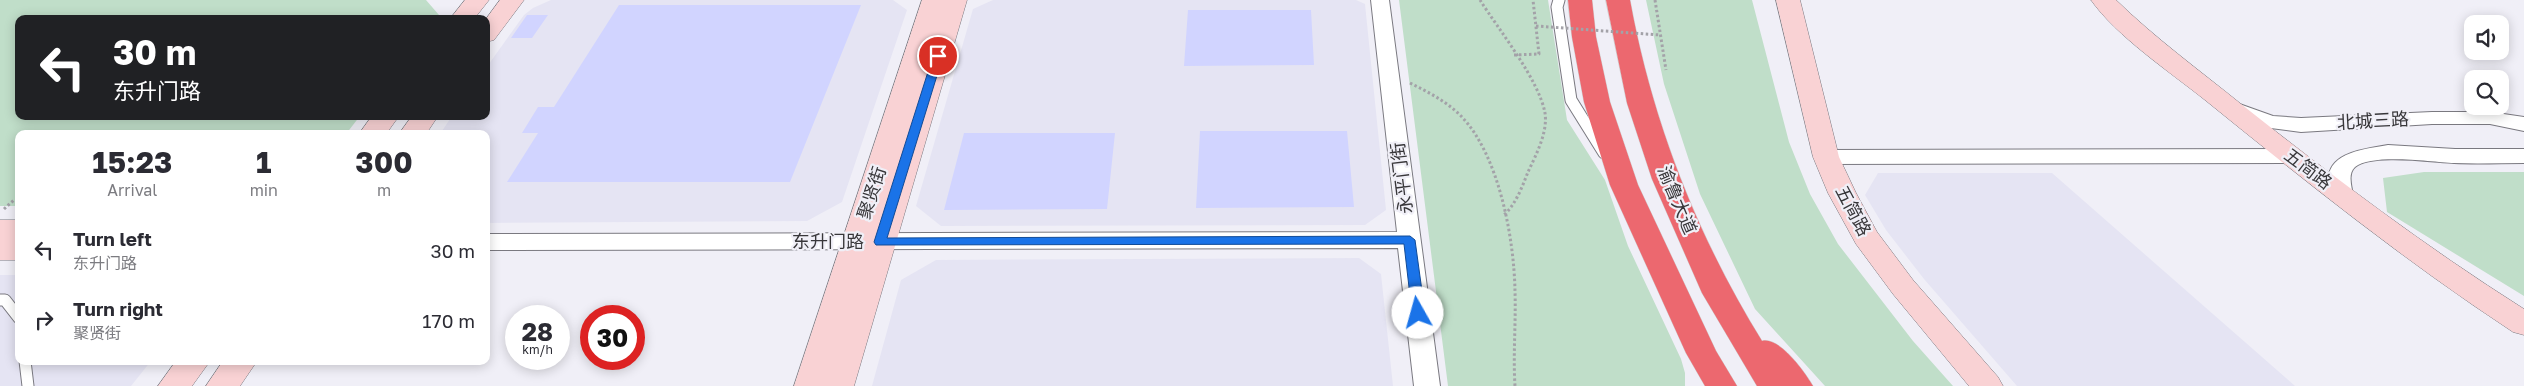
<!DOCTYPE html>
<meta charset="utf-8">
<style>
:root{--surface:#fff;--page:#f7f7f7;--text:#2b2b33;--muted:#7c7c81}
body{margin:0;font-family:"Golos Text","Noto Sans SC",sans-serif;background:var(--page);color:var(--text);height:100vh;display:flex;flex-direction:column;font-size:19px;white-space:nowrap}
*{box-sizing:border-box;margin:0}
p{font-size:16px;color:var(--muted)}
.icon{flex:none;width:28px;height:28px;fill:none;stroke:currentColor;stroke-width:2;stroke-linecap:round;stroke-linejoin:round}
.map{position:relative;flex:1;overflow:hidden}
.sheet{position:absolute;left:15px;top:130px;width:475px;height:235px;display:flex;flex-direction:column;background:var(--surface);border-radius:10px;box-shadow:0 2px 12px #0003}
.sheet>*{flex:none}
.guide{position:absolute;left:15px;top:15px;width:475px;height:105px;border-radius:10px;box-shadow:0 2px 12px #0003;background:#202124;color:#fff;overflow:hidden}
.buttons{position:absolute;left:2464px;top:15px;display:grid;gap:10px}
.buttons a{display:grid;place-items:center;width:45px;height:45px;border-radius:10px;background:var(--surface);box-shadow:0 2px 12px #0003;font-size:25px}
.speed{position:absolute;left:505px;top:305px;display:flex;gap:10px;font-size:25px;font-weight:700;text-align:center}
.speed>*{display:grid;place-content:center;width:65px;height:65px;border-radius:50%;background:var(--surface);box-shadow:0 2px 12px #0003;line-height:1}
.speed small{font-size:12px;font-weight:400}
.speed .limit{border:8px solid #d22;background:#fff;color:#111}
.pin{position:absolute;display:grid;place-items:center;width:42px;height:42px;color:#fff;margin:-21px;border:2px solid #fff;border-radius:50%;box-shadow:0 1px 5px #0007}
.me{position:absolute;width:55px;margin:-28px;rotate:353deg;stroke-linejoin:round;filter:drop-shadow(0 0 4px #0008)}
.turn{display:flex;align-items:center;gap:18px;height:105px;padding:0 15px;font-size:22px}
.turn .icon{width:65px;height:65px;stroke-width:2.5}
.turn b{display:block;font-size:35px;line-height:42px}
.eta{display:flex;justify-content:space-evenly;align-items:center;height:85px;text-align:center}
.eta b{font-size:30px;font-weight:700;line-height:35px}
ul{padding:0;list-style:none}
li{display:flex;align-items:center;gap:15px;height:70px;padding:0 15px}
li div{flex:1}
li b{display:block;font-size:19px}
li em{font-style:normal}
.map>svg:first-child{display:block}
</style>
<div class="map">
<svg width="2524" height="386" viewBox="0 0 2524 386">
<rect width="100%" height="100%" fill="#f0eff7"/>
<path fill="#e5e4f3" d="M551,0H893L907,10L842,202L807,221L486,223V134H440L452,116H486V68L524,15L533,8Z
M993,0H1356L1365,4L1386,210L1365,225L941,226L916,206L973,9Z
M1878,173H2052L2295,386H2017L1924,279L1886,230L1865,195Z
M1359,258L1381,274L1393,386H872L901,280L936,260Z
M0,275H19V361H151L131,386H0Z"/>
<path fill="#c0dec9" d="M0,0H426L439,15L436,19H19V116H360L346,134H19V206H0Z
M1399,0H1548L1567,120L1605,180L1628,246L1681,359L1685,373V386H1448Z
M1646,0H1752L1789,142L1810,194L1838,244L1913,341L1953,386H1825L1755,309L1700,194L1664,84Z
M2424,172H2524V296L2387,212L2383,178Z"/>
<path fill="#d1d4ff" d="M619,5H861L790,182H507L538,133H522L538,107H554Z
M1188,10H1311L1314,65L1184,66Z
M527,15H548L532,38H511Z
M1200,131H1347L1354,207L1196,208Z
M964,133H1115L1107,209L944,210Z"/>
<g fill="none" stroke-linecap="round" stroke-linejoin="round">
<g stroke="#7a7980" stroke-width="13">
<path id="lane" d="M1559,0L1557,7L1571,100L1604,153
M0,300H5L19,318
M25,361L28,386"/>
</g>
<g stroke="#7a7980" stroke-width="2">
<path id="street" d="M1371,0H1389L1440,386H1414L1398,248L486,250V234L1397,232Z
M2231,101L2273,116L2301,118L2432,112H2490L2524,117V131L2490,124H2432L2301,132L2263,127L2224,112L2221,107L2224,102Z
M2388,145L2455,149H2524V163C2501,163 2478,164 2454,163C2432,162 2372,153 2355,167C2347,174 2352,187 2353,196L2350,201L2342,203L2334,201C2330,195 2330,190 2329,183C2325,152 2366,149 2388,145Z
M2290,149L2298,151L2301,156L2298,161L2290,163L1826,164L1818,162L1815,157L1818,152L1826,150Z"/>
</g>
<g stroke="#7a7980" stroke-width="1">
<path id="secondary" d="M465,0H489L474,19H450Z
M500,0H524L494,40L486,42V19Z
M922,0H967L854,386H794Z
M1776,0H1800L1839,157L1856,193L1877,232L1913,280L1998,377L2003,386H1969L1893,294L1856,244L1828,193L1813,157Z
M2091,0H2116C2155,38 2199,70 2241,104C2333,177 2426,247 2524,309V335L2513,332C2405,261 2305,181 2205,100C2170,72 2116,36 2091,0Z
M372,116H399L386,134H359Z
M412,116H438L426,134H399Z
M0,220H19V240H0Z
M0,240H19V260H0Z
M176,361H210L192,386H158Z
M223,361H257L240,386H206Z"/>
</g>
<g stroke="#cfcfd0" stroke-width="1">
<path id="highway" d="M1568,0H1592L1596,37L1610,102L1638,185L1716,351L1737,386H1705L1686,353L1610,185L1584,102L1572,37Z
M1606,0H1630C1652,121 1697,236 1762,341C1779,336 1805,372 1813,386H1757L1702,293L1652,179L1627,103Z"/>
</g>
<path stroke="#a3a2a8" stroke-width="3" stroke-dasharray="2.5 2.5" stroke-linecap="butt" d="M1480,0C1499,30 1539,80 1545,113C1548,132 1536,155 1528,172C1522,187 1516,204 1504,215
M1655,0L1666,70
M1514,55L1539,54L1533,0
M1410,83C1428,92 1446,101 1461,116C1499,155 1514,238 1515,291C1516,323 1513,354 1515,386
M4,209L15,199H19"/>
<use href="#lane" stroke="#fff" stroke-width="11"/>
<use href="#street" fill="#fff" fill-rule="evenodd"/>
<use href="#secondary" fill="#f9d2d4" fill-rule="evenodd"/>
<use href="#highway" fill="#ec686f" fill-rule="evenodd"/>
<path stroke="#a3a2a8" stroke-width="3" stroke-dasharray="2.5 2.5" stroke-linecap="butt" d="M1536,26L1660,35"/>
</g>
<path fill="#1a73e8" stroke="#114b97" d="M938,53L943,56L887,238L1410,236L1415,240L1425,313L1418,318L1412,313L1404,244L876,245L874,242L933,56Z"/>
<g text-anchor="middle" stroke-width="4.5" stroke-linejoin="round" paint-order="stroke">
<g font-size="18" fill="#38373a" stroke="#f0eff7">
<text transform="translate(2373 121) rotate(-3)" y="6">北城三路</text>
<text transform="translate(2308 169) rotate(37)" y="6">五简路</text>
<text transform="translate(1402 178) rotate(-97)" y="6">永平门街</text>
<text transform="translate(872 193) rotate(-72)" y="6">聚贤街</text>
<text transform="translate(1677 200) rotate(67)" y="6">渝鲁大道</text>
<text transform="translate(1853 211) rotate(62)" y="6">五简路</text>
<text x="828" y="248">东升门路</text>
</g>
</g>
</svg>
<div class="buttons">
<a><svg class="icon" aria-label="sound" viewBox="0 0 24 24"><path d="M4 9h4l5-4v14l-5-4H4zM17 9q2 3 0 6"/></svg></a>
<a><svg class="icon" aria-label="search" viewBox="0 0 24 24"><circle cx="10" cy="10" r="6"/><path d="M15 15l6 6"/></svg></a>
</div>
<div class="speed"><div>28<small>km/h</small></div><div class="limit">30</div></div>
<div class="pin" style="left:938px;top:56px;background:#d93025"><svg class="icon" aria-label="arrive" viewBox="0 0 24 24"><path d="M6 21V4h12l-3 4 3 4H6"/></svg></div>
<svg class="me" style="left:1418px;top:313px" viewBox="-20 -20 40 40"><circle r="19" fill="#fff"/><path d="M0-13L10 11 0 6-10 11z" fill="#1a73e8"/></svg>
<div class="guide">
<div class="turn"><svg class="icon" aria-label="left" viewBox="0 0 24 24"><path d="M17 20v-9H6M10 6l-5 5 5 5"/></svg><div><b>30 m</b>东升门路</div></div>
</div>
<section class="sheet">
<div class="eta">
<div><b>15:23</b><p>Arrival</p></div>
<div><b>1</b><p>min</p></div>
<div><b>300</b><p>m</p></div>
</div>
<ul>
<li><svg class="icon" aria-label="left" viewBox="0 0 24 24"><path d="M17 20v-9H6M10 6l-5 5 5 5"/></svg><div><b>Turn left</b><p>东升门路</p></div><em>30 m</em></li>
<li><svg class="icon" aria-label="right" viewBox="0 0 24 24"><path d="M7 20v-9h11M14 6l5 5-5 5"/></svg><div><b>Turn right</b><p>聚贤街</p></div><em>170 m</em></li>
</ul>
</section>
</div>
